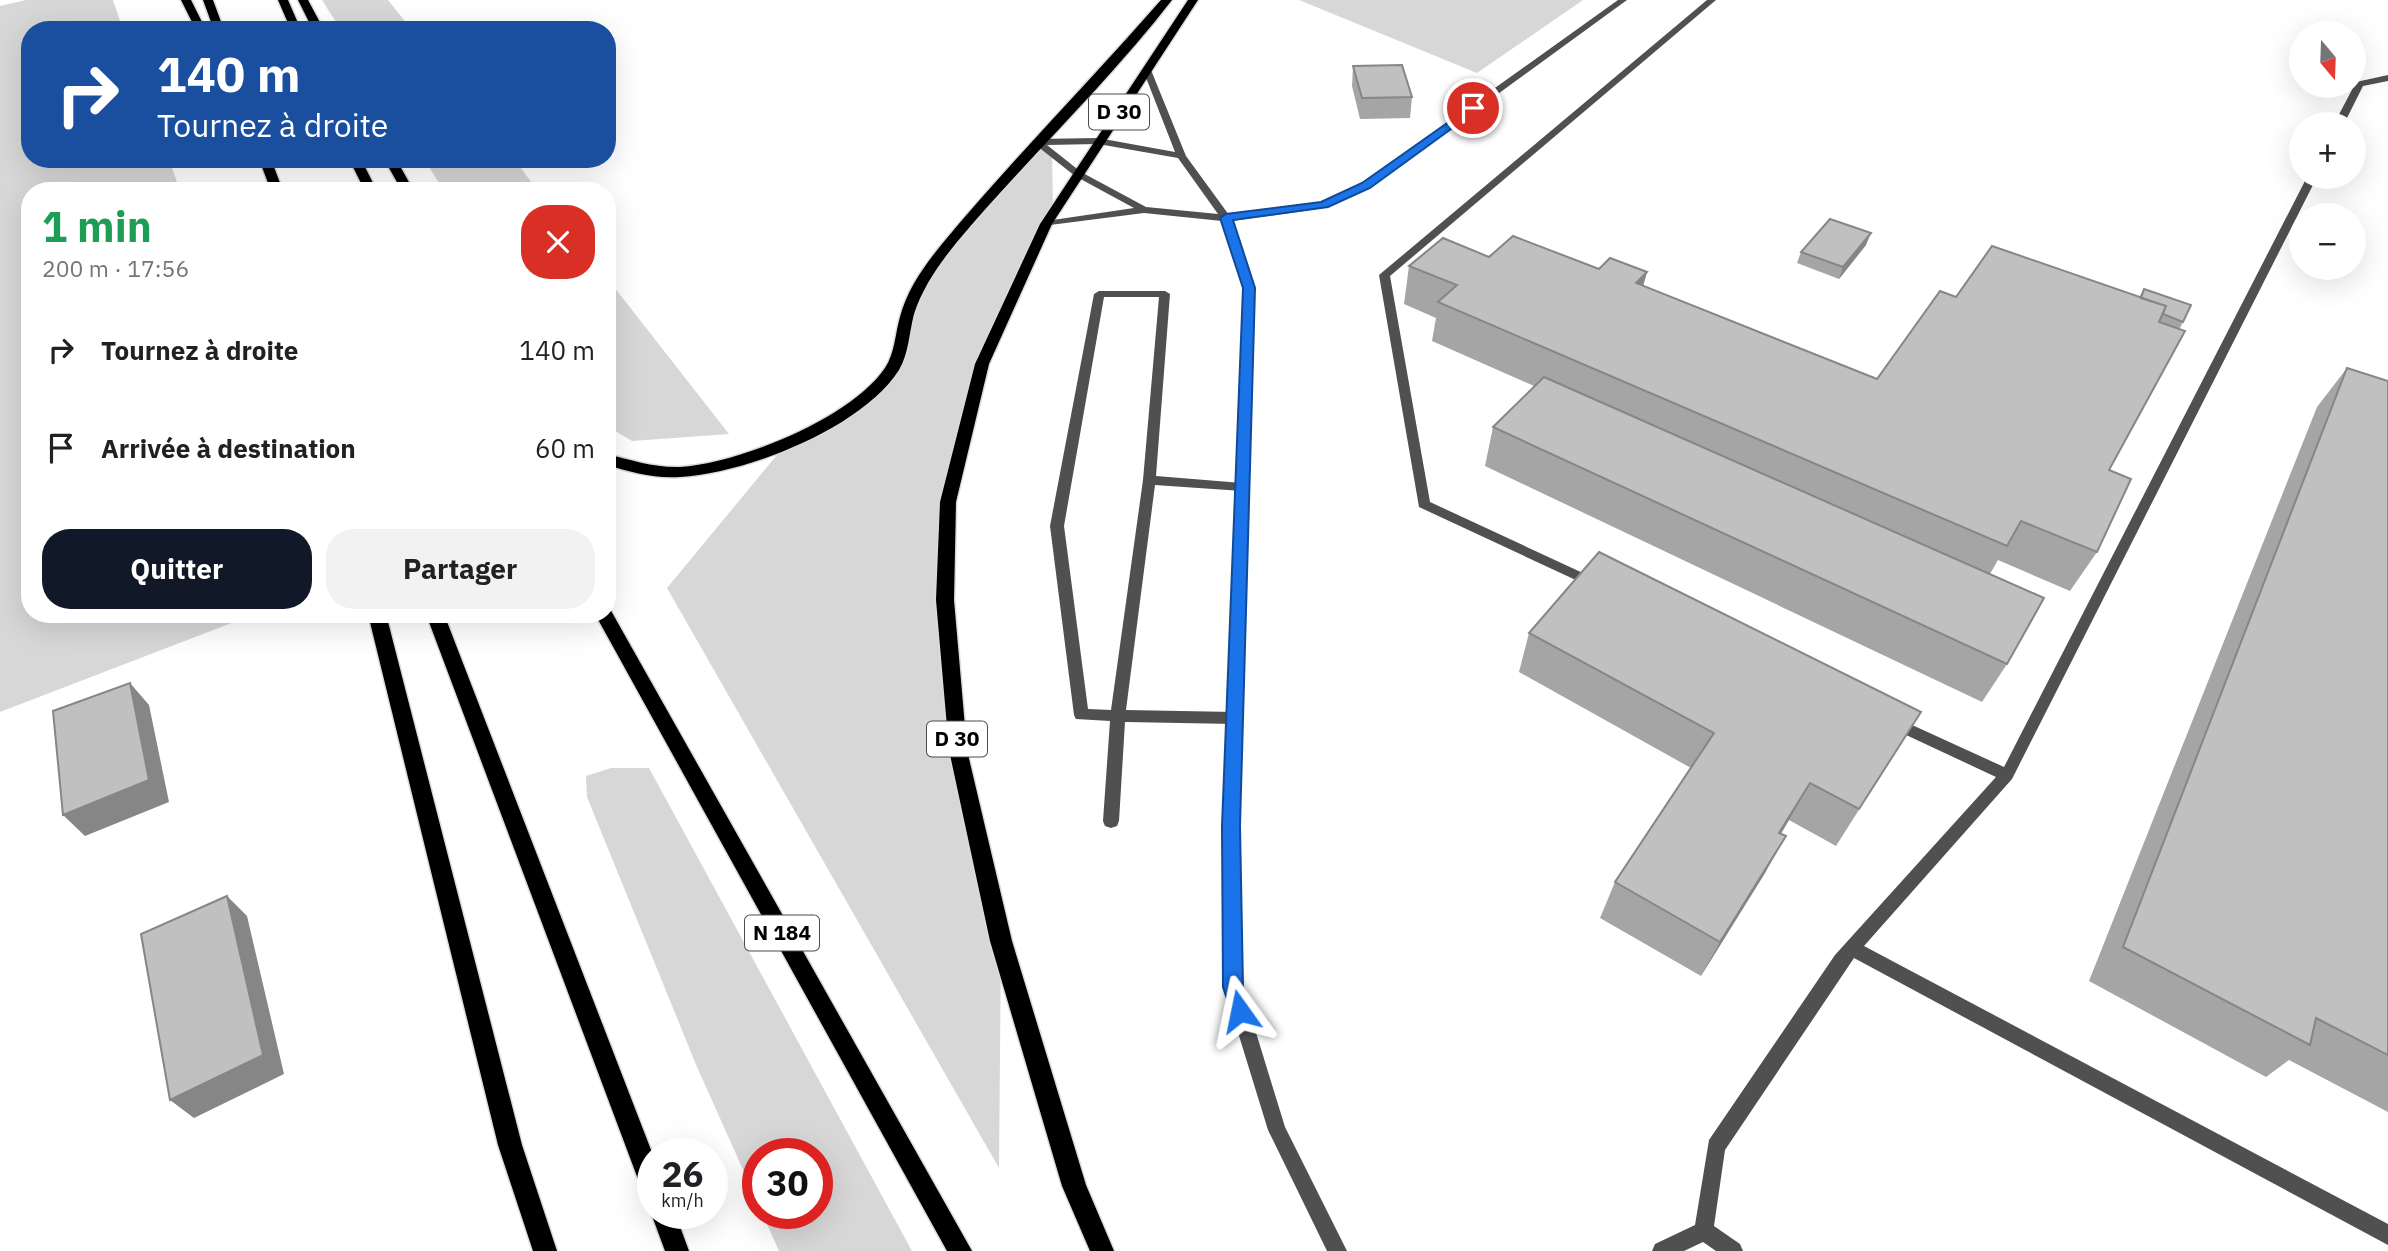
<!DOCTYPE html>
<html lang="fr">
<meta charset="utf-8">
<style>
:root{--surface:#fff;--page:#f2f2f2;--text:#202124;--muted:#757577;--accent:#111827}
body{margin:0;font-family:"IBM Plex Sans",sans-serif;background:var(--page);color:var(--text);height:100vh;display:flex;flex-direction:column;font-size:26px;white-space:nowrap}
*{box-sizing:border-box;margin:0}
p{font-size:23px;color:var(--muted)}
.icon{flex:none;width:38px;height:38px;fill:none;stroke:currentColor;stroke-width:2;stroke-linecap:round;stroke-linejoin:round}
.map{position:relative;flex:1;overflow:hidden}
.panel{position:absolute;left:21px;top:182px;width:595px;height:441px;display:flex;flex-direction:column;background:var(--surface);border-radius:28px;box-shadow:0 7px 28px #0002}
.panel>*{flex:none}
.guide{position:absolute;left:21px;top:21px;width:595px;height:147px;border-radius:28px;box-shadow:0 7px 28px #0002;background:#1a4fa0;color:#fff;overflow:hidden}
.needle{width:46px;rotate:161deg}
.tools{position:absolute;left:2289px;top:21px;display:grid;gap:14px}
.tools a{display:grid;place-items:center;width:77px;height:77px;border-radius:50%;background:var(--surface);box-shadow:0 7px 28px #0002;font-size:35px}
.speed{position:absolute;left:637px;top:1138px;display:flex;gap:14px;font-size:35px;font-weight:700;text-align:center}
.speed>*{display:grid;place-content:center;width:91px;height:91px;border-radius:50%;background:var(--surface);box-shadow:0 7px 28px #0002;line-height:1}
.speed small{font-size:18px;font-weight:400}
.speed .limit{border:10px solid #d22;background:#fff;color:#111}
.pin{position:absolute;display:grid;place-items:center;width:60px;height:60px;color:#fff;margin:-30px;border:4px solid #fff;border-radius:50%;box-shadow:0 2px 7px #0007}
.me{position:absolute;width:77px;margin:-38px;rotate:348deg;stroke-linejoin:round;filter:drop-shadow(0 0 5px #0008)}
.turn{display:flex;align-items:center;gap:24px;height:147px;padding:0 21px;font-size:32px}
.turn .icon{width:91px;height:91px;stroke-width:2.5}
.turn b{display:block;font-size:49px;line-height:60px}
.round{display:grid;place-items:center;flex:none;width:74px;height:74px;border-radius:28px;background:var(--page)}
.summary{display:flex;align-items:center;justify-content:space-between;height:119px;padding:0 21px}
h1{font-size:42px;font-weight:700;line-height:52px;color:#1e9e55}
.action{display:flex;gap:14px;margin-top:auto;padding:14px 21px}
.action a{flex:1;height:80px;border-radius:28px;background:var(--accent);color:#fff;font-size:28px;font-weight:700;line-height:80px;text-align:center}
.action a+a{background:var(--page);color:var(--text)}
ul{padding:0;list-style:none}
li{display:flex;align-items:center;gap:21px;height:98px;padding:0 21px}
li div{flex:1}
li b{display:block;font-size:26px}
li em{font-style:normal}
.map>svg:first-child{display:block}
</style>
<div class="map">
<svg width="2388" height="1251" viewBox="0 0 2388 1251">
<rect width="100%" height="100%" fill="#fff"/>
<path fill="#d7d7d7" d="M26,0H113L123,30H30V159H169L180,191H30V614H255L0,712V6Z
M322,0H388L412,30H341Z
M1299,0H1583L1477,73Z
M1037,142L1052,149L1053,210L982,364L948,502L958,750L1001,941L999,1168L667,588L786,444L837,418L890,371L923,277Z
M424,159H514L538,191H444Z
M607,278L729,434L632,441L607,426Z
M611,768H649L912,1251H779L762,1213H817V1153H758V1203L697,1067L587,797L586,776Z"/>
<g fill="none" stroke-linecap="round" stroke-linejoin="round">
<g stroke="#dbdbdb" stroke-width="3">
<path id="primary" d="M181,0H191L206,30H196Z
M203,0H213L224,30H214Z
M278,0H288L301,30H291Z
M298,0H308L324,30H313Z
M1161,0H1172C1107,84 1026,160 957,242C939,264 923,287 914,314C909,333 909,353 899,370C862,428 747,473 680,477C655,479 630,472 607,465V454C631,460 655,468 680,467C740,463 851,418 885,368C895,353 895,334 900,317C907,290 924,266 942,244C1012,160 1089,82 1161,0Z
M1188,0H1198L1052,224L989,364L956,502L954,600L967,750L1012,941L1086,1185L1114,1251H1090L1062,1186L990,941L949,750L936,600L940,502L975,364L1040,224Z
M259,159H271L283,191H271Z
M349,159H361L377,191H365Z
M384,159H396L414,191H402Z
M607,609H610L972,1251H947L595,614H607Z
M368,614H386L522,1145L557,1251H533L498,1145Z
M426,614H444L653,1155V1199L645,1195L641,1187Z
M653,1209V1213H675L689,1251H665L651,1213Z"/>
</g>
<path fill="#505050" fill-rule="evenodd" d="M1707,0H1716L1390,276L1430,502L1598,580L1600,583L1598,586L1593,588L1419,507L1379,275Z
M2388,75V81L2363,86L2344,124H2334L2356,82Z
M2307,177H2317L2012,779L1864,946L2388,1224V1245L1854,958L1725,1150L1714,1226L1740,1244L1743,1251H1716L1703,1242L1684,1251H1652L1655,1244L1695,1225L1709,1140L1835,955L1996,777L1889,727L1887,723L1889,719H1899L2004,767Z
M1099,291H1165L1170,294L1156,476L1242,483L1248,487L1242,491L1155,485L1126,710L1235,712L1240,714L1242,718L1240,722L1235,724L1125,722L1119,821L1117,826L1111,828L1105,826L1103,821L1110,721L1076,719L1074,715L1050,526L1094,294ZM1104,297H1159L1143,480L1111,710L1088,709L1064,526Z"/>
<path fill="#505050" fill-rule="evenodd" d="M1618,0H1627L1370,187L1324,208L1232,221L1254,288L1239,826L1242,987L1285,1127L1347,1251H1327L1268,1130L1224,987L1223,826L1244,288L1222,221L1144,213L1042,226L1041,224L1046,221L1134,208L1075,176L1032,142L1037,139L1098,138L1175,152L1143,70L1147,67L1151,70L1186,156L1229,215L1321,202L1362,183ZM1098,144L1178,158L1218,214L1146,207L1081,172L1047,145Z"/>
<use href="#primary" fill="#000" fill-rule="evenodd"/>
</g>
<path fill="#a5a5a5" d="M1353,66L1412,97L1410,118L1360,119L1352,86Z
M1866,245L1839,279L1797,263L1801,252Z
M1489,257L1599,269L1647,272L1643,286L1877,379L1956,297H2139L2144,289L2183,322L2109,470L2097,552L2070,591L1998,560L1990,574L2007,664L1982,702L1485,466L1493,427L1534,386L1432,341L1436,318L1404,304L1409,266Z
M2347,368L2388,381V1112L2289,1060L2266,1077L2089,981L2317,407Z
M1529,633L1921,712L1836,846L1789,820L1781,834L1765,873L1701,976L1600,918L1615,882L1691,768L1519,672Z"/>
<path fill="#868686" d="M1871,233L1866,245L1839,279L1843,267Z
M1647,272L1636,311V283Z
M130,683L149,705L169,802L85,836L63,815Z
M1810,783L1789,820L1759,869L1779,833Z
M1786,836L1765,873L1701,976L1720,942Z
M227,896L247,916L284,1074L194,1118L170,1100Z"/>
<path fill="#c0c0c0" stroke="#868686" stroke-width="2" d="M1402,65L1412,97L1362,98L1353,66Z
M1830,219L1871,233L1843,267L1801,252Z
M1513,236L1599,269L1610,258L1647,272L1636,283L1877,379L1940,291L1956,297L1992,246L2166,306L2159,322L2185,331L2109,470L2131,479L2097,552L2021,521L2007,546L1438,302L1457,285L1409,266L1443,238L1489,257Z
M2144,289L2191,305L2183,322L2163,314L2166,306L2141,298Z
M2347,368L2388,381V1055L2316,1018L2310,1045L2123,947Z
M1544,377L2044,598L2007,664L1493,427Z
M1599,552L1921,712L1859,809L1810,783L1779,833L1786,836L1720,942L1615,882L1714,733L1529,633Z
M130,683L149,780L63,815L53,711Z
M227,896L263,1055L170,1100L141,934Z"/>
<path fill="#1a73e8" stroke="#114b97" stroke-width="2" d="M1473,105L1478,108L1477,110L1370,188L1328,207L1233,220L1255,288L1240,826L1243,987L1250,1011L1247,1017L1240,1020L1233,1017L1223,987L1222,826L1243,288L1220,218L1226,214L1321,202L1362,183Z"/>
<g text-anchor="middle" stroke-width="5" stroke-linejoin="round" paint-order="stroke">
<g fill="#fff" stroke="#4c4c4c" stroke-width="2">
<rect x="1089" y="94.5" width="60" height="35" rx="5"/>
<rect x="927" y="721.5" width="60" height="35" rx="5"/>
<rect x="745" y="915.5" width="74" height="35" rx="5"/>
</g>
<g font-size="21" font-weight="bold" fill="#000">
<text x="1119" y="119">D 30</text>
<text x="957" y="746">D 30</text>
<text x="782" y="940">N 184</text>
</g>
</g>
</svg>
<div class="tools">
<a><svg class="needle" viewBox="-14 -14 28 28"><path d="M0-13l5 13h-10z" fill="#e53935"/><path d="M0 13l5-13h-10z" fill="#757577"/></svg></a>
<a>+</a>
<a>−</a>
</div>
<div class="speed"><div>26<small>km/h</small></div><div class="limit">30</div></div>
<div class="pin" style="left:1473px;top:108px;background:#d93025"><svg class="icon" aria-label="arrive" viewBox="0 0 24 24"><path d="M6 21V4h12l-3 4 3 4H6"/></svg></div>
<svg class="me" style="left:1240px;top:1011px" viewBox="-20 -20 40 40"><path d="M0-17L14 15 0 8-14 15z" fill="#1a73e8" stroke="#fff" stroke-width="4"/></svg>
<div class="guide">
<div class="turn"><svg class="icon" aria-label="right" viewBox="0 0 24 24"><path d="M7 20v-9h11M14 6l5 5-5 5"/></svg><div><b>140 m</b>Tournez à droite</div></div>
</div>
<section class="panel">
<div class="summary"><div><h1>1 min</h1><p>200 m · 17:56</p></div><a class="round" style="background:#d93025;color:#fff"><svg class="icon" aria-label="close" viewBox="0 0 24 24"><path d="M6 6l12 12M18 6L6 18"/></svg></a></div>
<ul>
<li><svg class="icon" aria-label="right" viewBox="0 0 24 24"><path d="M7 20v-9h11M14 6l5 5-5 5"/></svg><div><b>Tournez à droite</b></div><em>140 m</em></li>
<li><svg class="icon" aria-label="arrive" viewBox="0 0 24 24"><path d="M6 21V4h12l-3 4 3 4H6"/></svg><div><b>Arrivée à destination</b></div><em>60 m</em></li>
</ul>
<div class="action"><a>Quitter</a><a>Partager</a></div>
</section>
</div>
